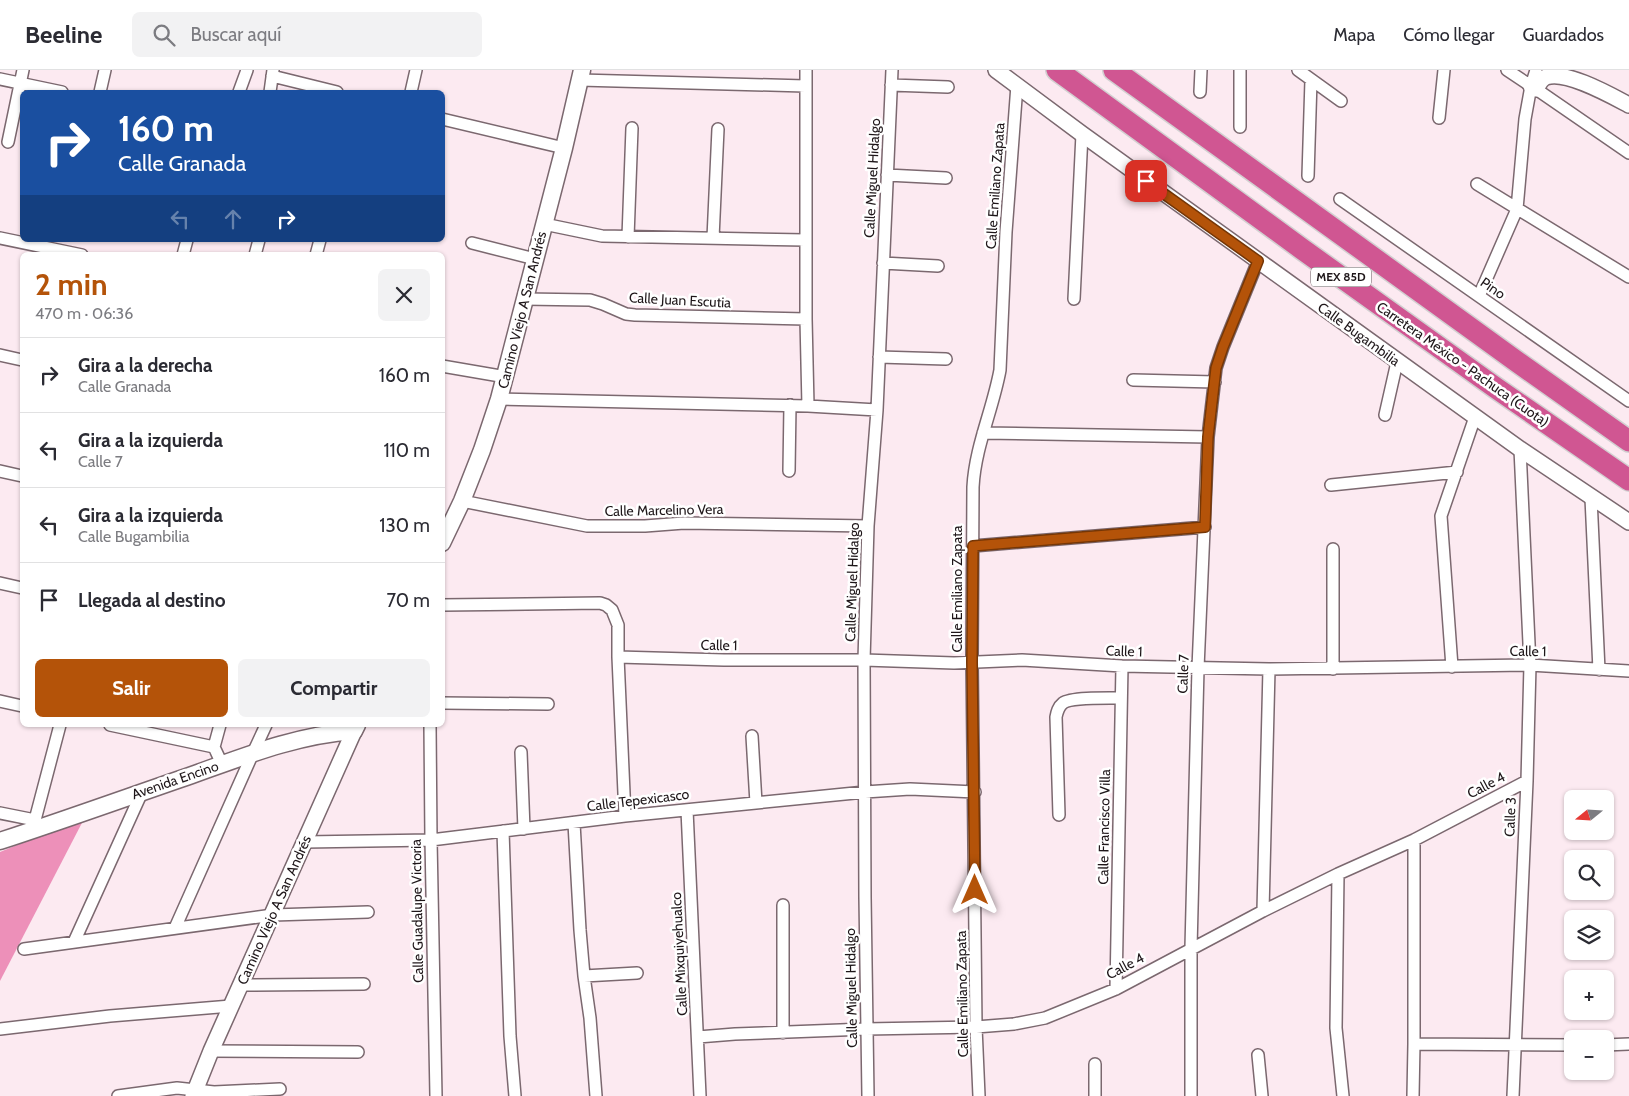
<!DOCTYPE html>
<html lang="es">
<meta charset="utf-8">
<style>
:root{--surface:#fff;--page:#f2f2f3;--text:#2b2b33;--muted:#7c7c81;--line:#e1e1e2;--accent:#b45309}
body{margin:0;font-family:Cabin,sans-serif;background:var(--page);color:var(--text);height:100vh;display:flex;flex-direction:column;font-size:19px;white-space:nowrap}
*{box-sizing:border-box;margin:0}
p{font-size:16px;color:var(--muted)}
.icon{flex:none;width:28px;height:28px;fill:none;stroke:currentColor;stroke-width:2;stroke-linecap:round;stroke-linejoin:round}
.map{position:relative;flex:1;overflow:hidden}
.drawer{position:absolute;left:20px;top:182px;width:425px;height:475px;display:flex;flex-direction:column;background:var(--surface);border-radius:8px;box-shadow:0 1px 4px #0004}
.drawer>*{flex:none}
.top-card{position:absolute;left:20px;top:20px;width:425px;height:152px;border-radius:8px;box-shadow:0 1px 4px #0004;background:#1a4fa0;color:#fff;overflow:hidden}
.needle{width:32px;rotate:252deg}
.controls{position:absolute;left:1564px;top:720px;display:grid;gap:10px}
.controls a{display:grid;place-items:center;width:50px;height:50px;border-radius:8px;background:var(--surface);box-shadow:0 1px 4px #0004;font-size:25px}
.pin{position:absolute;display:grid;place-items:center;width:42px;height:42px;color:#fff;margin:-21px;border-radius:10px;box-shadow:0 2px 8px #0006}
.me{position:absolute;width:55px;margin:-28px;rotate:0deg;stroke-linejoin:round;filter:drop-shadow(0 0 4px #0008)}
.turn{display:flex;align-items:center;gap:18px;height:105px;padding:0 15px;font-size:22px}
.turn .icon{width:65px;height:65px;stroke-width:2.5}
.turn b{display:block;font-size:35px;line-height:42px}
.lanes{display:flex;align-items:center;height:48px;padding:0 15px;background:#0003;justify-content:center;gap:25px;direction:ltr}
.lanes .off{opacity:.35}
.round{display:grid;place-items:center;flex:none;width:52px;height:52px;border-radius:8px;background:var(--page)}
.headline{display:flex;align-items:center;justify-content:space-between;height:85px;padding:0 15px}
h1{font-size:30px;font-weight:700;line-height:38px;color:var(--accent)}
.button{display:flex;gap:10px;margin-top:auto;padding:10px 15px}
.button a{flex:1;height:58px;border-radius:8px;background:var(--accent);color:#fff;font-size:20px;font-weight:700;line-height:58px;text-align:center}
.button a+a{background:var(--page);color:var(--text)}
ul{padding:0;list-style:none}
li{display:flex;align-items:center;gap:15px;height:75px;padding:0 15px;border-top:1px solid var(--line)}
li div{flex:1}
li b{display:block;font-size:19px}
li em{font-style:normal}
header{display:flex;align-items:center;gap:30px;box-sizing:border-box;height:70px;padding:0 25px;background:var(--surface);border-bottom:1px solid var(--line)}
header strong{font-size:24px}
nav{display:flex;gap:28px;margin-inline-start:auto;font-size:18px}
.search{width:350px;height:45px;background:var(--page);display:flex;align-items:center;gap:12px;box-sizing:border-box;padding:0 18px;border-radius:8px;color:var(--muted);font-size:19px}
.map>svg:first-child{display:block}
</style>
<header>
<strong>Beeline</strong>
<div class="search"><svg class="icon" aria-label="search" viewBox="0 0 24 24"><circle cx="10" cy="10" r="6"/><path d="M15 15l6 6"/></svg>Buscar aquí</div>
<nav><a>Mapa</a><a>Cómo llegar</a><a>Guardados</a></nav>
</header>
<div class="map">
<svg width="1629" height="1026" viewBox="0 0 1629 1026">
<rect width="100%" height="100%" fill="#fceaf1"/>
<path fill="#ed90b9" d="M85,747L0,911V782Z"/>
<g fill="none" stroke-linecap="round" stroke-linejoin="round">
<g stroke="#7b686f" stroke-width="14">
<path id="minor" d="M806,0V249L808,336
M1298,0L1341,31
M1507,0L1531,16
M272,6L337,22
M0,9L62,22
M580,10L805,16
M891,15L948,17
M1536,19L1629,83
M100,22L105,0
M239,22L247,0
M270,22L273,0
M411,22L416,0
M1200,22L1201,0
M1439,48L1444,0
M442,49L564,78
M1240,57V0
M8,72L23,0
M887,105L946,108
M1308,106L1311,10
M1477,114L1629,207
M1340,129L1629,331
M544,154L602,166L805,170
M628,167L632,58
M0,168L82,185
M713,168L718,59
M472,173L535,189
M183,185L187,170
M255,185L259,170
M316,185L320,170
M883,193L938,196
M1479,226L1517,139L1525,49L1531,16L1536,0
M524,229L590,230L603,234L626,244L635,245L806,249
M1074,229L1082,64
M0,285L22,290
M879,287L946,289
M442,296L506,307
M1133,310L1215,312
M499,329L808,336L877,340
M1385,345L1397,292
M983,363L1208,367
M0,401L22,406
M789,401L790,335
M1331,415L1457,402
M1591,428L1599,600
M462,431L587,456H645L684,453L868,456
M973,476L1205,457
M0,513L22,518
M442,535L600,533L606,535L612,540L618,555V587L625,746
M618,587L724,590H864L954,593L1022,590L1122,596L1269,599L1530,595L1629,601
M1452,597L1441,446L1475,347
M1333,599V479
M0,631L22,636
M442,633L548,634
M110,655L214,677L222,694
M430,655L431,770L436,1026
M752,666L756,733
M214,677L220,655
M521,682L524,759
M687,740L700,1026
M0,743L35,750L34,756
M1059,745L1056,647C1057,642 1058,637 1063,633C1071,627 1109,628 1121,628
M35,750L60,655
M574,753L580,860L584,906L590,948L596,1026
M503,761L510,966L515,1026
M305,772L431,770L625,746L865,722L910,719L975,722
M1338,804L1336,958L1343,1026
M783,835V963
M1263,841L1269,599
M175,858L253,683L266,655
M74,872L142,722
M24,879L273,845L368,842
M584,906L637,903
M241,915L364,914
M1116,919L1122,596
M0,959L110,946L231,936
M698,967L735,964L866,959L976,957L1014,954L1045,948L1116,919L1263,841L1338,804L1414,770L1527,711
M1414,974L1572,975
M1605,975L1629,974
M211,981L358,982
M1258,985L1262,1026
M1095,994V1026
M118,1026L177,1018L214,1022L280,1019
M868,1026L865,827L864,590L868,456L877,340L892,0
M979,1026L976,957L972,591L973,417C975,377 993,339 1000,300L1006,162L1017,15
M1191,1026V878L1198,598L1208,367L1216,298L1223,277L1258,191
M1413,1026L1414,974V770
M1513,1026L1527,711L1530,595L1520,379"/>
</g>
<g stroke="#7b686f" stroke-width="18">
<path id="tertiary" d="M996,0L1082,64L1520,379L1629,452
M1531,16L1536,19C1539,14 1541,9 1546,7C1566,0 1610,25 1629,35
M193,1026L211,981L354,661"/>
</g>
<g stroke="#7b686f" stroke-width="19">
<path id="secondary" d="M442,473L462,431L482,380L499,329L564,78L582,0
M0,771C64,750 128,727 192,705C245,686 297,665 354,661L357,655"/>
</g>
<g stroke="#d2d0d1" stroke-width="24">
<path id="motorway" d="M1057,0L1302,179L1496,318L1629,410
M1114,0L1516,291L1629,371"/>
</g>
<use href="#minor" stroke="#fff" stroke-width="11"/>
<use href="#tertiary" stroke="#fff" stroke-width="15"/>
<use href="#secondary" stroke="#fff" stroke-width="16"/>
<use href="#motorway" stroke="#d05692" stroke-width="21"/>
</g>
<g fill="none" stroke-linecap="round" stroke-linejoin="round">
<g stroke="#753606" stroke-width="12">
<path id="route" d="M975,820L972,592L973,476L1205,457L1208,367L1216,298L1223,277L1258,191L1146,111"/>
</g>
<use href="#route" stroke="#b45309" stroke-width="9"/>
</g>
<g text-anchor="middle" stroke-width="5" stroke-linejoin="round" paint-order="stroke">
<rect fill="#fff" stroke="#625c5e" stroke-width="1" x="1311" y="197.5" width="60" height="19" rx="4"/>
<g font-size="12" font-weight="bold" fill="#1e1619">
<text x="1341" y="211">MEX 85D</text>
</g>
<g font-size="14" fill="#1e1619" stroke="#fff">
<text transform="translate(872 108) rotate(-87)" y="5">Calle Miguel Hidalgo</text>
<text transform="translate(995 116) rotate(-86)" y="5">Calle Emiliano Zapata</text>
<text transform="translate(1493 218) rotate(35)" y="5">Pino</text>
<text transform="translate(680 230) rotate(3)" y="5">Calle Juan Escutia</text>
<text transform="translate(522 240) rotate(-76)" y="5">Camino Viejo A San Andrés</text>
<text transform="translate(1359 264) rotate(36)" y="5">Calle Bugambilia</text>
<text transform="translate(1463 294) rotate(35)" y="5">Carretera México - Pachuca (Cuota)</text>
<text transform="translate(664 440) rotate(-1)" y="5">Calle Marcelino Vera</text>
<text transform="translate(852 512) rotate(-88)" y="5">Calle Miguel Hidalgo</text>
<text transform="translate(957 519) rotate(-90)" y="5">Calle Emiliano Zapata</text>
<text transform="translate(719 575) rotate(1)" y="5">Calle 1</text>
<text transform="translate(1124 581) rotate(2)" y="5">Calle 1</text>
<text transform="translate(1528 581) rotate(1)" y="5">Calle 1</text>
<text transform="translate(1183 604) rotate(-88)" y="5">Calle 7</text>
<text transform="translate(175 710) rotate(-19)" y="5">Avenida Encino</text>
<text transform="translate(1486 715) rotate(-28)" y="5">Calle 4</text>
<text transform="translate(638 730) rotate(-7)" y="5">Calle Tepexicasco</text>
<text transform="translate(1510 747) rotate(-88)" y="5">Calle 3</text>
<text transform="translate(1104 757) rotate(-89)" y="5">Calle Francisco Villa</text>
<text transform="translate(274 840) rotate(-66)" y="5">Camino Viejo A San Andrés</text>
<text transform="translate(417 841) rotate(-91)" y="5">Calle Guadalupe Victoria</text>
<text transform="translate(679 884) rotate(-93)" y="5">Calle Mixquiyehualco</text>
<text transform="translate(1125 896) rotate(-28)" y="5">Calle 4</text>
<text transform="translate(851 918) rotate(-91)" y="5">Calle Miguel Hidalgo</text>
<text transform="translate(962 924) rotate(-91)" y="5">Calle Emiliano Zapata</text>
</g>
</g>
</svg>
<div class="controls">
<a><svg class="needle" viewBox="-14 -14 28 28"><path d="M0-13l5 13h-10z" fill="#e53935"/><path d="M0 13l5-13h-10z" fill="#7c7c81"/></svg></a>
<a><svg class="icon" aria-label="search" viewBox="0 0 24 24"><circle cx="10" cy="10" r="6"/><path d="M15 15l6 6"/></svg></a>
<a><svg class="icon" aria-label="layers" viewBox="0 0 24 24"><path d="M12 4l9 5-9 5-9-5zM3 14l9 5 9-5"/></svg></a>
<a>+</a>
<a>−</a>
</div>
<div class="pin" style="left:1146px;top:111px;background:#d93025"><svg class="icon" aria-label="arrive" viewBox="0 0 24 24"><path d="M6 21V4h12l-3 4 3 4H6"/></svg></div>
<svg class="me" style="left:975px;top:820px" viewBox="-20 -20 40 40"><path d="M0-17L14 15 0 8-14 15z" fill="#b45309" stroke="#fff" stroke-width="4"/></svg>
<div class="top-card">
<div class="turn"><svg class="icon" aria-label="right" viewBox="0 0 24 24"><path d="M7 20v-9h11M14 6l5 5-5 5"/></svg><div><b>160 m</b>Calle Granada</div></div>
<div class="lanes"><svg class="icon off" aria-label="left" viewBox="0 0 24 24"><path d="M17 20v-9H6M10 6l-5 5 5 5"/></svg><svg class="icon off" aria-label="ahead" viewBox="0 0 24 24"><path d="M12 20V5M6 11l6-6 6 6"/></svg><svg class="icon" aria-label="right" viewBox="0 0 24 24"><path d="M7 20v-9h11M14 6l5 5-5 5"/></svg></div>
</div>
<section class="drawer">
<div class="headline"><div><h1>2 min</h1><p>470 m · 06:36</p></div><a class="round"><svg class="icon" aria-label="close" viewBox="0 0 24 24"><path d="M6 6l12 12M18 6L6 18"/></svg></a></div>
<ul>
<li><svg class="icon" aria-label="right" viewBox="0 0 24 24"><path d="M7 20v-9h11M14 6l5 5-5 5"/></svg><div><b>Gira a la derecha</b><p>Calle Granada</p></div><em>160 m</em></li>
<li><svg class="icon" aria-label="left" viewBox="0 0 24 24"><path d="M17 20v-9H6M10 6l-5 5 5 5"/></svg><div><b>Gira a la izquierda</b><p>Calle 7</p></div><em>110 m</em></li>
<li><svg class="icon" aria-label="left" viewBox="0 0 24 24"><path d="M17 20v-9H6M10 6l-5 5 5 5"/></svg><div><b>Gira a la izquierda</b><p>Calle Bugambilia</p></div><em>130 m</em></li>
<li><svg class="icon" aria-label="arrive" viewBox="0 0 24 24"><path d="M6 21V4h12l-3 4 3 4H6"/></svg><div><b>Llegada al destino</b></div><em>70 m</em></li>
</ul>
<div class="button"><a>Salir</a><a>Compartir</a></div>
</section>
</div>
